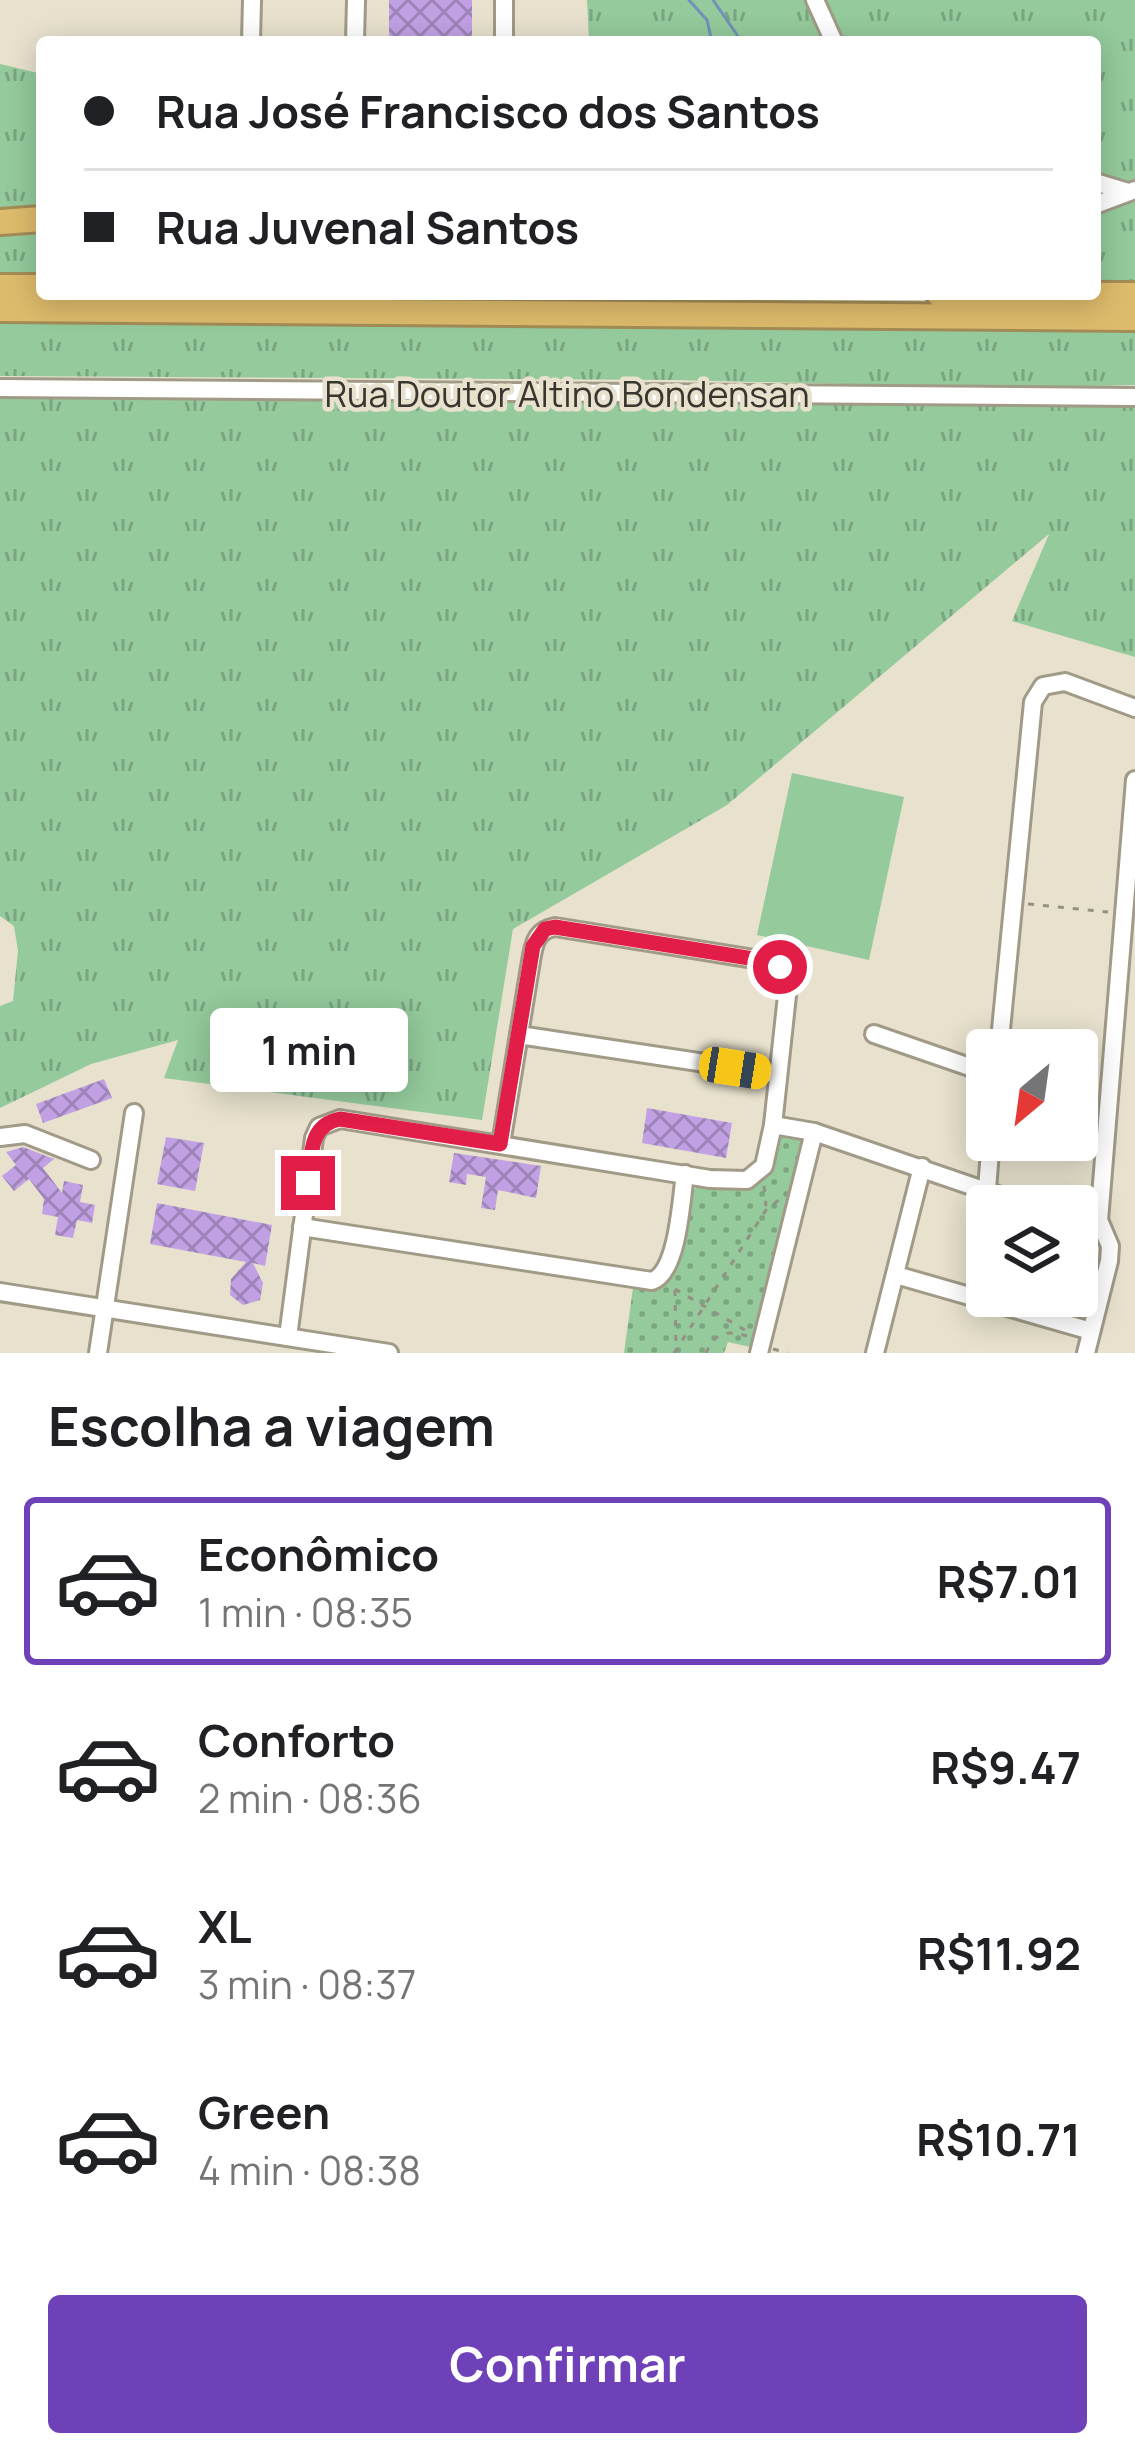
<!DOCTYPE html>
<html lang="pt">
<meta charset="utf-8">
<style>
body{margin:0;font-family:Manrope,sans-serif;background:#f2f2f2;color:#202124;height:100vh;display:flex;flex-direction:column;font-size:45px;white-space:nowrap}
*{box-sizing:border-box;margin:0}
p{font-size:39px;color:#757577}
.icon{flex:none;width:66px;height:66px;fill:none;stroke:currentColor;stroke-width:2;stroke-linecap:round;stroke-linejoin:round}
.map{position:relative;height:1353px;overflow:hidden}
.details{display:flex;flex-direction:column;background:#fff;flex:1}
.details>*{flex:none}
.banner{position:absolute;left:36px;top:36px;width:1065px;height:264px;border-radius:12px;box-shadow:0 6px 30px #0003;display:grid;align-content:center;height:264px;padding:0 48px;background:#fff}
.needle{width:78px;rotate:209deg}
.fabs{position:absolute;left:966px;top:1029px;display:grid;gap:24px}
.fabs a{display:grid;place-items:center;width:132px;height:132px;border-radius:12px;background:#fff;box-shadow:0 6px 30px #0003;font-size:60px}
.end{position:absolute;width:54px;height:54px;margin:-27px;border:15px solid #e11d48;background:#fff;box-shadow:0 0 0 6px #fff}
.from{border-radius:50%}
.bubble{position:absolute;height:84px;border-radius:12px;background:#fff;box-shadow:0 6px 30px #0003;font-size:39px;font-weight:700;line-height:84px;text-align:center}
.car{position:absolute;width:36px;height:72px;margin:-36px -18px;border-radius:15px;box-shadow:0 0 9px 3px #0007;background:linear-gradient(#f5c518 24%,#345 0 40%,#f5c518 0 76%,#345 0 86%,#f5c518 0)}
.banner b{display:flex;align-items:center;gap:42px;height:114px;font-size:45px}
.banner b+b{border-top:3px solid #e0e0e0}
.banner i{width:30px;height:30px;background:#202124}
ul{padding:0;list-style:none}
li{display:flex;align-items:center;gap:36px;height:168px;margin:0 24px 18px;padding:0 24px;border:6px solid transparent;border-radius:12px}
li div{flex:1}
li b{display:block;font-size:45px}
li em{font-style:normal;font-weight:700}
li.on{border-color:#6f41b9}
li>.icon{width:108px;height:108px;stroke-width:1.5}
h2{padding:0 48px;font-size:54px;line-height:144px}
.button{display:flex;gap:24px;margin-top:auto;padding:24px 48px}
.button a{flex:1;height:138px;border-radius:12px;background:#6f41b9;color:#fff;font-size:48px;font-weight:700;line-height:138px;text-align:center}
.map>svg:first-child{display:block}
.grass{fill:url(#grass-tufts)}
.park{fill:url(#park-dots)}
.pitch{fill:#94ca9c}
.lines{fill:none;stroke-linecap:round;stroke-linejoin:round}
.stream{stroke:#7291b9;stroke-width:3}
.building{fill:url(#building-cross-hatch)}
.minor-casing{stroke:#a09a87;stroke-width:22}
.highway-casing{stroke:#a48c56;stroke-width:30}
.path{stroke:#959182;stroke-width:3;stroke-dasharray:6 9;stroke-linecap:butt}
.minor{stroke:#fff;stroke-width:16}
.highway{stroke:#debb6c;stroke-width:24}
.route{stroke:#e11d48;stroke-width:15}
.labels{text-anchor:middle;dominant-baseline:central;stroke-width:9;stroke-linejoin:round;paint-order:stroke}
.street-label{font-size:36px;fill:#38362e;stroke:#e7e1cd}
</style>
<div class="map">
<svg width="1135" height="1353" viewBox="0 0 1135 1353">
<defs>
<pattern id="grass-tufts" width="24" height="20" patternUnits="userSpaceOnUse" patternTransform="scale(3)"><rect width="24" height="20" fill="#94ca9c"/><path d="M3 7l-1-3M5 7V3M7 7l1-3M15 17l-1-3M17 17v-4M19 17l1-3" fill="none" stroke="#7aa580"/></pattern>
<pattern id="park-dots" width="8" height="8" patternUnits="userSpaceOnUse" patternTransform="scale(3)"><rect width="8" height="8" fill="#94ca9c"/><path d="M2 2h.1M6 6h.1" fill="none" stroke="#7aa580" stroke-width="1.8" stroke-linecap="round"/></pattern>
<pattern id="building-cross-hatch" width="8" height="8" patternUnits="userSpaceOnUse" patternTransform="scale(3)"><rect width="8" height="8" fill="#c1a1e4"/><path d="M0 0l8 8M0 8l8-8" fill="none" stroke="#9e84b9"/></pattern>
</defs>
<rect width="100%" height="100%" fill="#e7e1cd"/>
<!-- grass -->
<g class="grass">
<polygon points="587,0 1135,0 1135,295 1095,294 1095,42 589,42"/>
<polygon points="0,64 42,74 42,287 0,287"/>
<polygon points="0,319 181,325 1135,328 1135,385 1007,388 674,380 0,376"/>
<polygon points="0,385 1135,397 1135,657 1012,621 1049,534 727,805 513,929 482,1120 164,1078 178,1040 91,1064 0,1108 0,1006 13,1001 18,951 14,926 0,916"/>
</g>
<!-- park -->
<path class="park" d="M 784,1134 L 798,1136 L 804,1147 L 750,1347 L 728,1342 L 724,1353 L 624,1353 L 633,1288 L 656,1289 L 665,1284 L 675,1269 L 692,1190 C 703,1184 708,1187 720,1189 C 759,1196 767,1170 776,1139 Z"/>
<!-- pitch -->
<polygon class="pitch" points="792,773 904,797 869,960 757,935"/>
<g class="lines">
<!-- stream -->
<g class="stream">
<polyline points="689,0 707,20 712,42"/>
<polyline points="713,0 742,42"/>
</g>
</g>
<!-- building -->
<g class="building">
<rect x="389" y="0" width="83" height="42"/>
<polygon points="104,1079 112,1098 43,1123 36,1104"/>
<polygon points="647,1108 732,1123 726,1158 642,1143"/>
<polygon points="166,1137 204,1143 195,1191 157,1184"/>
<polygon points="23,1147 54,1159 43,1168 62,1193 64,1181 83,1185 80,1202 95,1205 92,1223 77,1220 73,1238 55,1235 58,1217 42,1214 44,1199 29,1179 14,1191 2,1176 16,1165 6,1152"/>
<polygon points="454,1153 541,1166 536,1198 498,1190 495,1210 481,1208 486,1177 467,1174 466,1185 449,1182"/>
<polygon points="157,1203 272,1225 265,1266 253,1263 263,1283 260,1300 243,1305 230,1295 231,1279 246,1262 150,1244"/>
</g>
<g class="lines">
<defs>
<g id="minor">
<polyline points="815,0 834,42"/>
<polyline points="251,42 252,0"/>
<polyline points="355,42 356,0"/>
<polyline points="504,42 504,0"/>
<polyline points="1095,182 1128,192"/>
<polyline points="1095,205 1135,190"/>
<polyline points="0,388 1135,397"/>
<polyline points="874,1034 987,1073"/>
<polyline points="519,1035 778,1074"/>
<polyline points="999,1050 1033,702 1043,686 1065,682 1135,708"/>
<polyline points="773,1125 814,1132 1030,1206"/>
<polyline points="0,1137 25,1134 91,1160"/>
<polyline points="987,1189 991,1140"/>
<polyline points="1099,1220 1135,780"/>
<polyline points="1077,1221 1099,1220"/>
<path d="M 302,1227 L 652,1281 C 678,1272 681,1201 685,1174"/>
<polyline points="896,1275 1091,1331"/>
<polyline points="0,1292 389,1353"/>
<path d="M 288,1337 L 314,1138 L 319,1127 L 340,1119 L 710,1179 L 747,1180 L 764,1166 L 773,1125 L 789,977 L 780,967 L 767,961 L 555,927 C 539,930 535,939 532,955 L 501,1144"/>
<polyline points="98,1353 134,1113"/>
<polyline points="759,1353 814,1132"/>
<polyline points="875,1353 922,1167"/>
<polyline points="1086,1353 1109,1261 1110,1246 1099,1220"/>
</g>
<g id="highway">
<polyline points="0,222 42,219"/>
<polyline points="0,287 42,287"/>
<polyline points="939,294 1135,295"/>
<polyline points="0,309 1135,318"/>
</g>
</defs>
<!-- minor casing -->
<use href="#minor" class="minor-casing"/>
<!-- highway casing -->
<use href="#highway" class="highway-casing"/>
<!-- path -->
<g class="path">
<polyline points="1028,904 1108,912"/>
<polyline points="764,1186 766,1206"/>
<polyline points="675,1289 750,1333"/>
<polyline points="675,1290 676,1347"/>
<polyline points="773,1349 788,1353"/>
<polyline points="674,1353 766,1210 780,1199"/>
<path d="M 706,1353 C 715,1332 726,1330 747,1336"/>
</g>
<!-- minor -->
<use href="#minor" class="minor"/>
<!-- highway -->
<use href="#highway" class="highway"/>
</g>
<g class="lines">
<!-- route -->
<path class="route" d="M 308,1183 C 312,1156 308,1125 340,1119 L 500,1144 L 533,946 L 545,929 L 555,927 L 767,961 L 780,967"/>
</g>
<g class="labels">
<!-- street labels -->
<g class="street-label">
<text x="567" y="393">Rua Doutor Altino Bondensan</text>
</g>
</g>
</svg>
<div class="fabs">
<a><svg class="needle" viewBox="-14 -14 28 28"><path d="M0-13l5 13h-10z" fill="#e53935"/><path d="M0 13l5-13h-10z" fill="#757577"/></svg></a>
<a><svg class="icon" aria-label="layers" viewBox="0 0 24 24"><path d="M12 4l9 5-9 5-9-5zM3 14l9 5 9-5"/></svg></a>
</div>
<i class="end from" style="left:780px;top:967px"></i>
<i class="end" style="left:308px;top:1183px"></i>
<div class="bubble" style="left:210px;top:1008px;width:198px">1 min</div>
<i class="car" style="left:735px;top:1068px;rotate:99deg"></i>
<div class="banner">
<b><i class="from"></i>Rua José Francisco dos Santos</b>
<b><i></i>Rua Juvenal Santos</b>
</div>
</div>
<section class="details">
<h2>Escolha a viagem</h2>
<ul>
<li class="on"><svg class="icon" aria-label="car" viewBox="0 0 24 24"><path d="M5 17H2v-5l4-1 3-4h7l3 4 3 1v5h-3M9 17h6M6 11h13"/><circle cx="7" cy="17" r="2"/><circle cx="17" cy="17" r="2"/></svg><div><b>Econômico</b><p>1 min · 08:35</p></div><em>R$7.01</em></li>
<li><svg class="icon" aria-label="car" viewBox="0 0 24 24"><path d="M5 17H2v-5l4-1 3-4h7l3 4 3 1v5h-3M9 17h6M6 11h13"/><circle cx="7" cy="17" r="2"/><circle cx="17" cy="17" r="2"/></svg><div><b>Conforto</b><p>2 min · 08:36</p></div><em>R$9.47</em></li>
<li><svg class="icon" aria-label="car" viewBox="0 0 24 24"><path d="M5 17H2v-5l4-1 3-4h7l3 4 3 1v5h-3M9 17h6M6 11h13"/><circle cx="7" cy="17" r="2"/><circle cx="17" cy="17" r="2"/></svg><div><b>XL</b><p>3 min · 08:37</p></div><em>R$11.92</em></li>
<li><svg class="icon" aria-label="car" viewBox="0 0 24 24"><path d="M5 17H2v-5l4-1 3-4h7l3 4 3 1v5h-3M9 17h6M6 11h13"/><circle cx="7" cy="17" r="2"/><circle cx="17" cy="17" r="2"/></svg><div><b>Green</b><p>4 min · 08:38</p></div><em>R$10.71</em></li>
</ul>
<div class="button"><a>Confirmar</a></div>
</section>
